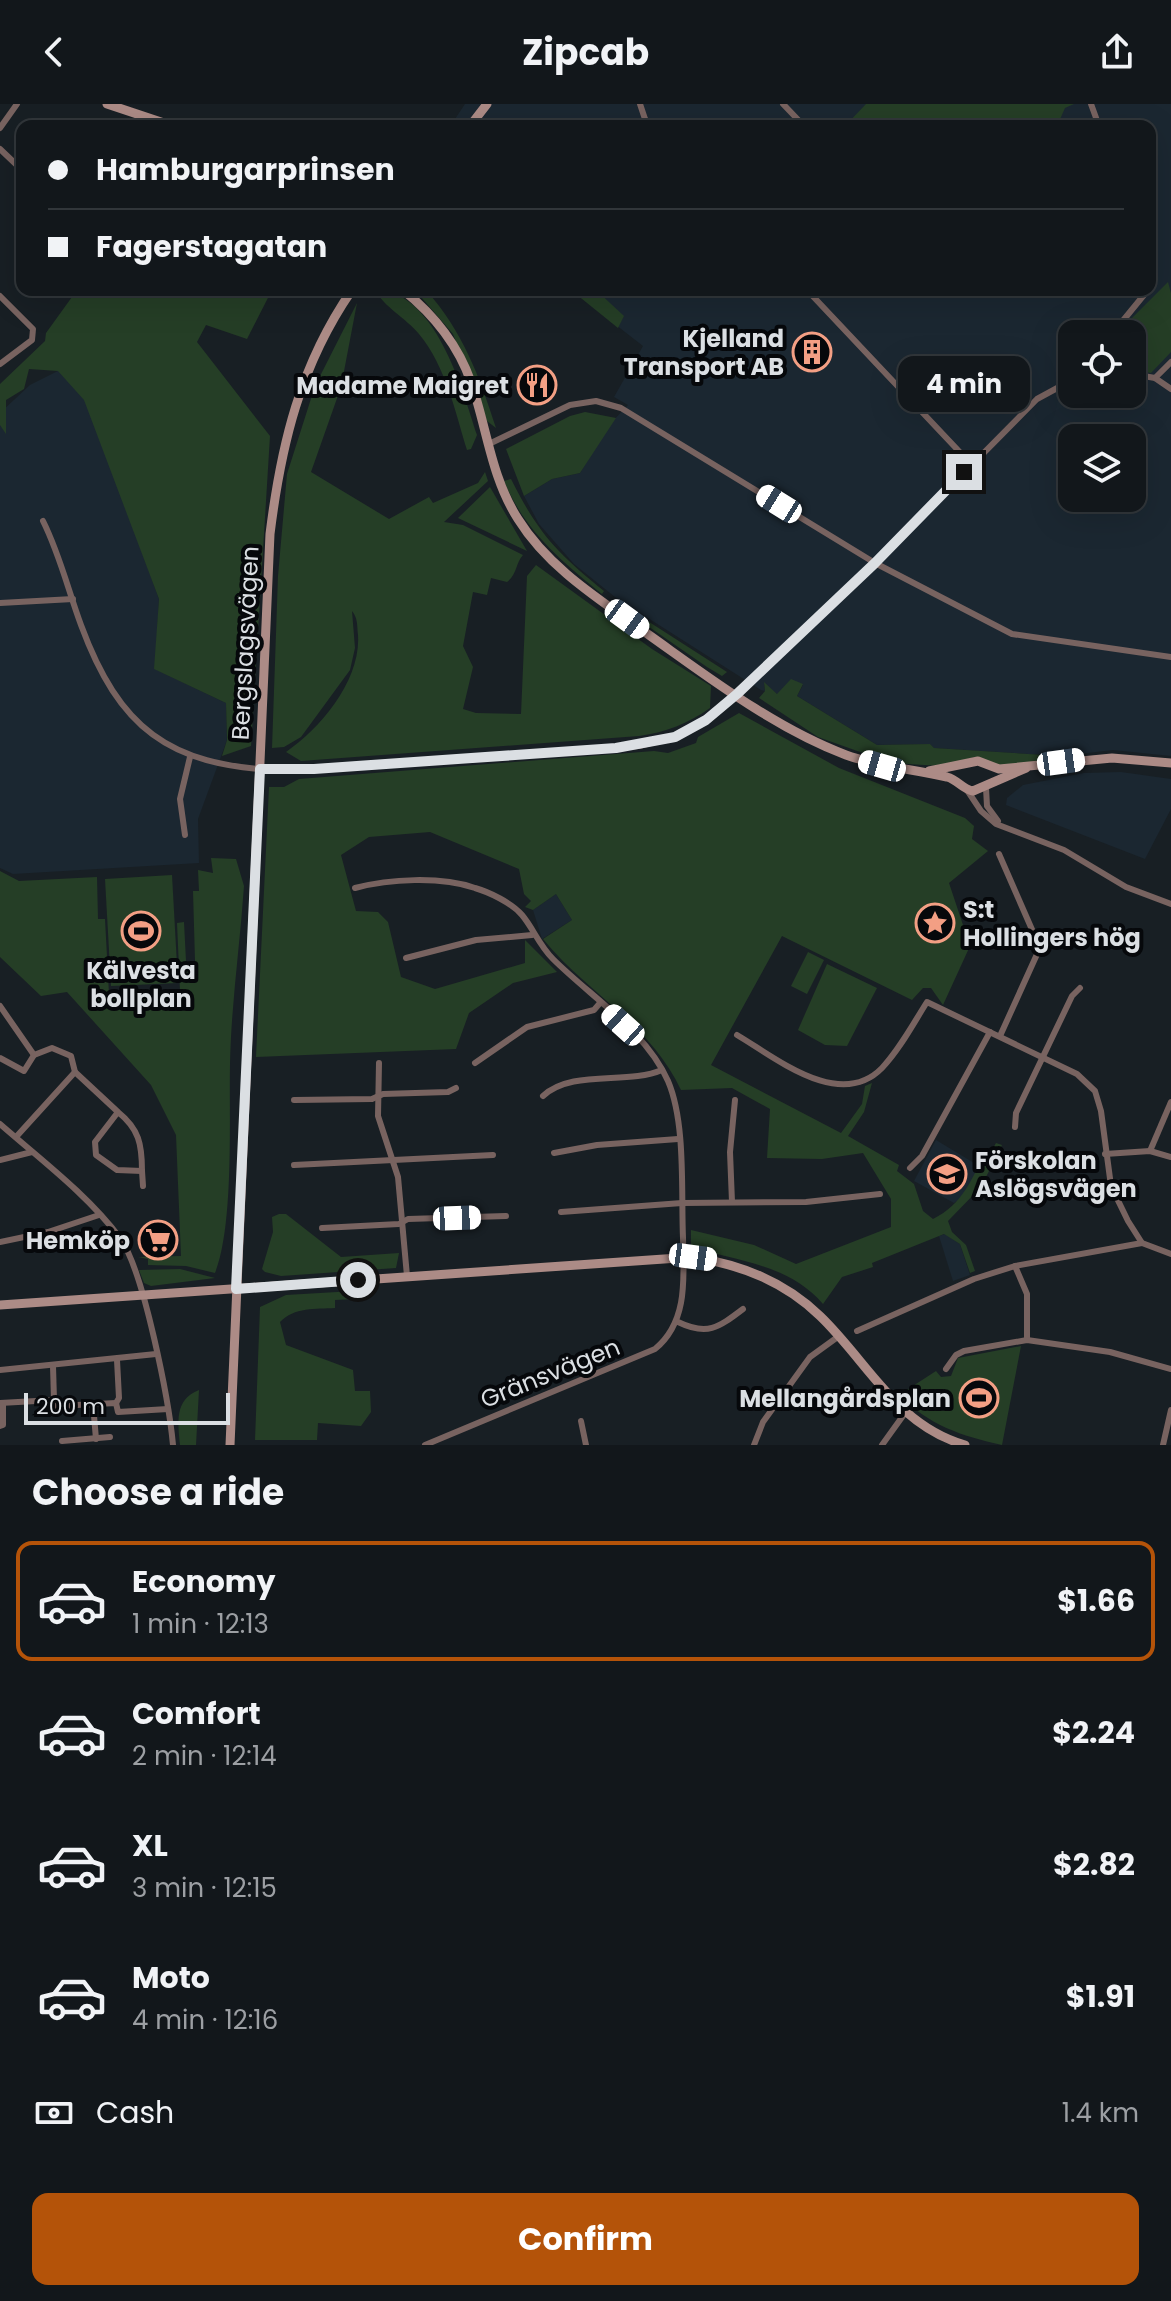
<!DOCTYPE html>
<meta charset="utf-8">
<style>
body{margin:0;font-family:Poppins,sans-serif;background:#1f2428;color:#f1f3f6;height:100vh;display:flex;flex-direction:column;font-size:30px;white-space:nowrap}
*{box-sizing:border-box;margin:0}
p{font-size:26px;color:#9c9fa3}
.icon{flex:none;width:44px;height:44px;fill:none;stroke:currentColor;stroke-width:2;stroke-linecap:round;stroke-linejoin:round}
.map{position:relative;height:1341px;overflow:hidden}
.panel{display:flex;flex-direction:column;background:#12171b;flex:1}
.panel>*{flex:none}
.banner{position:absolute;left:16px;top:16px;width:1140px;height:176px;border-radius:16px;box-shadow:0 8px 32px #0002,0 0 0 2px #31363a;display:grid;align-content:center;height:176px;padding:0 32px;background:#12171b}
.buttons{position:absolute;left:1058px;top:216px;display:grid;gap:16px}
.buttons a{display:grid;place-items:center;width:88px;height:88px;border-radius:16px;background:#12171b;box-shadow:0 8px 32px #0002,0 0 0 2px #31363a;font-size:40px}
.scale{position:absolute;left:24px;bottom:20px;width:206px;box-sizing:border-box;padding-left:8px;border:4px solid #dbdfe3;border-top:0;font-size:22px;line-height:28px;white-space:nowrap;color:#dbdfe3;-webkit-text-stroke:6px #06080b;paint-order:stroke}
.end{position:absolute;width:36px;height:36px;margin:-18px;border:10px solid #dbdfe3;background:#111;box-shadow:0 0 0 4px #111}
.from{border-radius:50%}
.bubble{position:absolute;height:56px;border-radius:16px;background:#12171b;box-shadow:0 8px 32px #0002,0 0 0 2px #31363a;font-size:26px;font-weight:700;line-height:56px;text-align:center}
.car{position:absolute;width:24px;height:48px;margin:-24px -12px;border-radius:10px;box-shadow:0 0 6px 2px #0007;background:linear-gradient(#fff 24%,#345 0 40%,#fff 0 76%,#345 0 86%,#fff 0)}
.banner b{display:flex;align-items:center;gap:28px;height:76px;font-size:30px}
.banner b+b{border-top:2px solid #31363a}
.banner i{width:20px;height:20px;background:#f1f3f6}
ul{padding:0;list-style:none}
li{display:flex;align-items:center;gap:24px;height:120px;margin:0 16px 12px;padding:0 16px;border:4px solid transparent;border-radius:16px}
li div{flex:1}
li b{display:block;font-size:30px}
li em{font-style:normal;font-weight:700}
li.selected{border-color:#b45309}
li>.icon{width:72px;height:72px;stroke-width:1.5}
h2{padding:0 32px;font-size:36px;line-height:96px}
.pay{display:flex;align-items:center;gap:20px;height:88px;padding:0 32px;font-size:30px}
.pay p{margin-inline-start:auto}
.button{display:flex;gap:16px;margin-top:auto;padding:16px 32px}
.button a{flex:1;height:92px;border-radius:16px;background:#b45309;color:#fff;font-size:32px;font-weight:700;line-height:92px;text-align:center}
header{display:flex;justify-content:space-between;align-items:center;height:104px;padding:0 32px;background:#12171b;font-size:36px;font-weight:700}
.map>svg:first-child{display:block}
.built{fill:#1b2731;fill-rule:evenodd}
.green{fill:#253e26}
.lines{fill:none;stroke-linecap:round;stroke-linejoin:round}
.street{stroke:#786360;stroke-width:6}
.secondary{stroke:#ac8b86;stroke-width:9}
.route{stroke:#dbdfe3;stroke-width:10}
.labels{text-anchor:middle;dominant-baseline:central;stroke-width:8;stroke-linejoin:round;paint-order:stroke}
.poi-label{font-size:24px;font-weight:bold;fill:#dbdfe3;stroke:#06080b;text-anchor:end}
.street-label{font-size:24px;fill:#dbdfe3;stroke:#06080b}
</style>
<header><svg class="icon" aria-label="back" viewBox="0 0 24 24"><path d="M15 5l-7 7 7 7"/></svg>Zipcab<svg class="icon" aria-label="share" viewBox="0 0 24 24"><path d="M12 15V3M7 8l5-5 5 5M5 13v7h14v-7"/></svg></header>
<div class="map">
<svg width="1171" height="1341" viewBox="0 0 1171 1341">
<rect width="100%" height="100%" fill="#181f24"/>
<!-- built -->
<g class="built">
<path d="M 465,0 L 1171,0 L 1171,652 L 1113,646 L 1062,652 L 934,644 L 930,640 L 877,641 L 797,592 L 803,581 L 777,590 L 764,580 L 765,587 L 761,586 L 615,493 L 574,460 L 539,420 L 524,392 L 552,375 L 580,369 L 609,321 L 628,301 L 614,293 L 643,242 L 571,186 L 1150,186 L 1150,22 L 455,22 L 453,18 ZM 1072,230 L 1132,230 L 1132,290 L 1072,290 ZM 1072,334 L 1132,334 L 1132,394 L 1072,394 Z"/>
<polygon points="62,265 87,296 159,495 155,565 226,599 227,636 198,715 199,759 13,770 0,764 0,309 30,281"/>
<polygon points="1121,668 1171,675 1171,705 1145,755 1006,701 1007,694 1023,681 1084,669"/>
<polygon points="556,790 572,816 542,835 533,806"/>
<polygon points="936,1036 979,1062 965,1092 954,1099 914,1077"/>
<polygon points="945,1130 960,1140 970,1171 953,1177 939,1132"/>
</g>
<!-- green -->
<g class="green">
<polygon points="866,0 1074,0 1065,4 1057,22 845,22"/>
<polygon points="1168,178 1171,189 1171,248 1151,269 1132,266 1132,230 1118,230 1119,227"/>
<polygon points="77,186 272,186 247,235 206,221 197,238 270,332 251,642 222,652 227,636 226,599 154,565 159,495 84,296 58,267 29,265 24,285 6,296 6,330 0,321 0,280 45,237 46,229"/>
<path d="M 375,186 C 435,186 462,284 477,331 L 471,345 L 467,346 C 455,307 446,263 419,230 C 406,214 385,204 375,186 Z"/>
<path d="M 415,186 L 426,186 C 463,228 479,271 496,324 L 487,317 L 453,230 Z"/>
<polygon points="571,186 596,186 624,212 618,224"/>
<path d="M 357,199 L 341,283 L 311,368 L 389,415 L 429,393 L 433,399 L 478,379 L 485,368 L 488,377 L 444,418 L 463,421 L 523,451 C 515,460 518,469 507,478 L 491,474 L 487,491 L 473,488 L 463,542 L 473,563 L 463,605 L 476,609 L 521,610 L 527,472 L 536,461 L 652,545 L 711,582 L 710,604 C 687,620 667,628 639,632 L 301,657 L 286,648 C 321,624 361,576 358,531 C 357,522 358,514 352,507 L 355,544 L 350,566 L 301,633 L 284,643 L 272,644 L 278,472 L 287,370 L 315,282 Z"/>
<polygon points="585,308 616,314 580,369 552,375 524,392 506,345 570,312"/>
<path d="M 511,375 C 538,429 557,449 604,487 L 602,490 C 562,458 524,426 504,377 Z"/>
<polygon points="490,383 527,447 458,414"/>
<polygon points="615,496 727,568 722,572 707,563 613,498"/>
<polygon points="791,575 803,580 797,592 877,641 930,640 934,644 1062,652 1002,663 975,653 941,662 891,659 818,633 759,594 765,587 764,578 777,590"/>
<path d="M 739,609 L 839,664 L 965,714 L 974,722 L 972,735 L 988,747 L 949,779 L 970,842 L 943,901 L 931,884 L 923,884 L 912,896 L 782,832 L 711,961 L 841,1029 L 862,1000 L 865,982 L 872,979 L 864,1008 L 848,1032 L 899,1061 L 897,1067 L 914,1080 L 923,1107 L 933,1115 C 963,1100 972,1075 986,1046 L 991,1048 L 996,1039 L 1002,1041 L 981,1083 L 948,1117 L 952,1128 L 966,1141 L 975,1167 L 970,1169 L 960,1140 L 944,1130 L 872,1159 L 873,1163 L 842,1173 L 823,1200 C 789,1160 736,1157 691,1143 L 691,1126 L 754,1141 L 796,1160 L 891,1123 L 891,1095 L 863,1049 L 822,1055 L 767,1054 L 770,1005 L 732,984 L 681,986 C 650,920 587,889 543,835 L 572,816 L 556,790 L 533,806 L 525,803 L 531,797 L 524,790 L 519,765 L 430,728 L 369,733 L 341,751 L 356,807 L 378,808 L 388,818 L 401,873 L 435,885 L 525,859 L 525,836 L 557,868 L 513,879 L 469,909 L 456,945 L 256,953 L 269,683 L 284,683 L 299,675 L 654,647 L 668,649 L 696,639 L 698,633 Z"/>
<path d="M 211,754 L 236,755 L 244,782 C 240,842 231,901 230,961 C 229,1015 234,1121 215,1169 L 186,1162 L 148,1161 L 148,1155 L 138,1153 L 181,1152 L 176,1031 L 151,981 L 67,888 L 41,892 L 0,853 L 0,767 L 19,777 L 97,773 L 98,815 L 105,815 L 109,890 L 180,887 L 177,819 L 184,818 L 186,857 L 195,857 L 193,787 L 199,787 L 198,766 L 213,769 Z"/>
<polygon points="172,771 178,879 111,882 105,775"/>
<polygon points="808,848 824,856 807,890 791,882"/>
<polygon points="827,860 877,884 847,942 825,941 798,926"/>
<polygon points="279,1110 286,1110 341,1153 399,1149 396,1164 281,1172 265,1168 262,1165 273,1128 272,1113"/>
<polygon points="180,1165 215,1174 151,1182 144,1179 139,1166"/>
<path d="M 354,1187 L 356,1195 L 335,1196 L 335,1204 C 316,1205 294,1203 280,1218 L 286,1241 L 353,1266 L 355,1287 L 370,1287 L 371,1308 L 361,1322 L 318,1319 L 317,1336 L 255,1336 L 260,1203 L 286,1191 Z"/>
<path d="M 1021,1242 L 1002,1341 C 961,1332 929,1321 899,1291 L 936,1267 L 941,1273 L 951,1272 L 958,1254 Z"/>
<path d="M 199,1286 L 196,1341 L 180,1341 C 178,1318 174,1296 199,1286 Z"/>
</g>
<g class="lines">
<!-- street -->
<g class="street">
<polyline points="640,0 645,15 651,22"/>
<polyline points="783,0 804,22"/>
<polyline points="1091,0 1099,22"/>
<polyline points="0,24 17,0"/>
<polyline points="0,45 22,66"/>
<polyline points="1150,161 1150,179"/>
<polyline points="807,186 971,360"/>
<polyline points="0,192 33,225 32,236 0,260"/>
<polyline points="1112,230 1148,186"/>
<polyline points="1132,270 1155,274 1171,285"/>
<polyline points="1155,274 1171,258"/>
<polyline points="489,340 570,301 596,297 621,304 875,459 1012,530 1171,553"/>
<path d="M 43,417 C 60,451 68,486 81,521 C 119,624 169,662 278,666 L 639,642 L 675,633 L 716,608 L 875,459 L 1037,295 L 1072,276"/>
<polyline points="0,499 73,495"/>
<polyline points="986,684 987,702 998,717"/>
<polyline points="967,686 981,707 996,720 1064,746 1126,783 1171,800"/>
<polyline points="185,731 180,695 190,653"/>
<polyline points="999,750 1037,837 1038,848 1000,932"/>
<path d="M 355,784 C 389,775 440,772 475,784 C 489,788 512,799 522,811 C 533,824 539,841 553,855 C 591,893 646,927 668,977 C 686,1019 681,1088 683,1134 C 684,1174 688,1218 655,1245 L 425,1341"/>
<polyline points="406,854 476,836 532,831"/>
<polyline points="0,902 34,951"/>
<path d="M 737,931 C 776,954 840,1007 882,964 C 900,945 913,920 927,898 L 1077,970 L 1095,987 L 1101,1007 L 1111,1082 L 1128,1117 L 1142,1139 L 1171,1150"/>
<path d="M 0,954 L 24,967 L 34,951 L 52,944 L 71,952 L 75,968 L 118,1008 L 95,1038 L 96,1051 L 117,1066 L 142,1067 C 142,1040 139,1025 118,1008"/>
<polyline points="379,959 378,1012 398,1073 407,1172"/>
<polyline points="475,959 527,923 594,906 600,899"/>
<path d="M 543,992 C 572,965 627,981 662,966"/>
<polyline points="294,996 372,995 383,990 448,988 456,984"/>
<path d="M 0,1020 C 40,1055 88,1091 120,1134 C 144,1167 169,1298 173,1341"/>
<polyline points="1015,1023 1016,1009 1072,892 1080,884"/>
<polyline points="16,1033 75,968"/>
<polyline points="1150,1047 1171,998"/>
<polyline points="554,1049 597,1041 678,1035"/>
<polyline points="1105,1050 1150,1047 1171,1053"/>
<polyline points="0,1056 32,1048"/>
<polyline points="294,1061 493,1051"/>
<polyline points="910,1064 922,1052 990,928"/>
<polyline points="142,1067 143,1082"/>
<polyline points="732,1098 730,1048 735,996"/>
<polyline points="561,1108 682,1099 806,1098 880,1090"/>
<polyline points="322,1124 399,1120 408,1115 506,1112"/>
<polyline points="0,1138 48,1128 99,1111"/>
<polyline points="1015,1162 1027,1190 1027,1236"/>
<path d="M 678,1218 C 707,1232 718,1224 743,1205"/>
<polyline points="857,1227 974,1175 1015,1162 1142,1139"/>
<polyline points="53,1262 54,1296"/>
<polyline points="946,1265 956,1251 964,1247 1027,1236 1110,1248 1171,1265"/>
<polyline points="0,1266 156,1250"/>
<polyline points="0,1299 54,1296 57,1302 116,1299 118,1308 168,1305"/>
<polyline points="116,1299 119,1294 117,1256"/>
<polyline points="93,1300 96,1335"/>
<polyline points="581,1317 586,1341"/>
<polyline points="0,1322 3,1321 3,1301"/>
<polyline points="62,1337 110,1333"/>
<polyline points="754,1341 763,1318 810,1253 839,1232"/>
<polyline points="882,1341 905,1309"/>
<polyline points="1163,1341 1171,1306"/>
</g>
<!-- secondary -->
<g class="secondary">
<polyline points="107,0 173,22"/>
<polyline points="470,22 487,0"/>
<path d="M 403,186 C 433,210 458,241 471,278 C 487,324 491,373 518,415 C 549,465 602,497 649,531 C 711,575 775,624 846,651 C 879,663 913,665 947,673 C 958,676 962,685 973,687 L 1026,664"/>
<polyline points="929,667 978,657 999,665 1112,654 1171,659"/>
<path d="M 0,1201 L 693,1153 C 741,1161 784,1177 820,1212 C 868,1258 896,1321 965,1341"/>
<path d="M 230,1341 L 270,430 C 281,341 300,261 352,186"/>
</g>
</g>
<g class="lines">
<!-- route -->
<polyline class="route" points="358,1176 236,1185 260,665 314,665 616,644 675,633 706,616 737,590 875,459 964,368"/>
</g>
<!-- icons -->
<defs>
<symbol id="building-ring" viewBox="-11 -11 22 22"><circle r="9.5" fill="#06080b" stroke="#f39f84" stroke-width="1.5"/><path d="M-4-6H4V6H1V3H-1V6H-4ZM-2.5-4.3h1.7v1.8h-1.7ZM.8-4.3h1.7v1.8H.8ZM-2.5-1h1.7V.8h-1.7ZM.8-1h1.7V.8H.8Z" fill="#f39f84"/></symbol>
<symbol id="restaurant-ring" viewBox="-11 -11 22 22"><circle r="9.5" fill="#06080b" stroke="#f39f84" stroke-width="1.5"/><path d="M-5-6h1v4h1v-4h1v4h1v-4h1v5L-1.5 .5V6h-2V.5L-5-1ZM5-6V6H3V1.5H1.5Q1.5-4 5-6Z" fill="#f39f84"/></symbol>
<symbol id="sight-ring" viewBox="-11 -11 22 22"><circle r="9.5" fill="#06080b" stroke="#f39f84" stroke-width="1.5"/><path d="M0-6L1.8-2.2L6-1.7L2.9 1.2L3.7 5.4L0 3.3L-3.7 5.4L-2.9 1.2L-6-1.7L-1.8-2.2Z" fill="#f39f84"/></symbol>
<symbol id="stadium-ring" viewBox="-11 -11 22 22"><circle r="9.5" fill="#06080b" stroke="#f39f84" stroke-width="1.5"/><path d="M0-5a6.5 5 0 1 0 0 10a6.5 5 0 1 0 0-10ZM-3.5-1.8h7v3.6h-7Z" fill="#f39f84"/></symbol>
<symbol id="school-ring" viewBox="-11 -11 22 22"><circle r="9.5" fill="#06080b" stroke="#f39f84" stroke-width="1.5"/><path d="M0-5L7-2L0 1L-7-2ZM-4 1L0 2.5L4 1V4Q0 6-4 4Z" fill="#f39f84"/></symbol>
<symbol id="supermarket-ring" viewBox="-11 -11 22 22"><circle r="9.5" fill="#06080b" stroke="#f39f84" stroke-width="1.5"/><path d="M-6-5.5h2.5l.6 2H6L4.5 2H-2.5L-4.4-4H-6ZM-1.5 3.2a1.3 1.3 0 1 0 .1 0ZM3 3.2a1.3 1.3 0 1 0 .1 0Z" fill="#f39f84"/></symbol>
</defs>
<g fill-rule="evenodd">
<use href="#building-ring" x="790" y="226" width="44" height="44"/>
<use href="#restaurant-ring" x="515" y="259" width="44" height="44"/>
<use href="#sight-ring" x="913" y="797" width="44" height="44"/>
<use href="#stadium-ring" x="119" y="805" width="44" height="44"/>
<use href="#school-ring" x="925" y="1048" width="44" height="44"/>
<use href="#supermarket-ring" x="136" y="1114" width="44" height="44"/>
<use href="#stadium-ring" x="957" y="1272" width="44" height="44"/>
</g>
<g class="labels">
<!-- poi labels -->
<g class="poi-label">
<text x="784" y="234">Kjelland<tspan x="784" dy="28">Transport AB</tspan></text>
<text x="509" y="281">Madame Maigret</text>
<text x="963" y="805" text-anchor="start">S:t<tspan x="963" dy="28">Hollingers hög</tspan></text>
<text x="141" y="866" text-anchor="middle">Kälvesta<tspan x="141" dy="28">bollplan</tspan></text>
<text x="975" y="1056" text-anchor="start">Förskolan<tspan x="975" dy="28">Aslögsvägen</tspan></text>
<text x="130" y="1136">Hemköp</text>
<text x="951" y="1294">Mellangårdsplan</text>
</g>
<!-- street labels -->
<g class="street-label">
<text transform="translate(245 539) rotate(-87)">Bergslagsvägen</text>
<text transform="translate(550 1269) rotate(-22)">Gränsvägen</text>
</g>
</g>
</svg>
<div class="buttons">
<a><svg class="icon" aria-label="locate" viewBox="0 0 24 24"><circle cx="12" cy="12" r="6"/><path d="M12 2v4M12 18v4M2 12h4M18 12h4"/></svg></a>
<a><svg class="icon" aria-label="layers" viewBox="0 0 24 24"><path d="M12 4l9 5-9 5-9-5zM3 14l9 5 9-5"/></svg></a>
</div>
<div class="scale">200 m</div>
<i class="end from" style="left:358px;top:1176px"></i>
<i class="end" style="left:964px;top:368px"></i>
<div class="bubble" style="left:898px;top:252px;width:132px">4 min</div>
<i class="car" style="left:779px;top:400px;rotate:302deg"></i>
<i class="car" style="left:627px;top:515px;rotate:126deg"></i>
<i class="car" style="left:1061px;top:658px;rotate:82deg"></i>
<i class="car" style="left:882px;top:662px;rotate:286deg"></i>
<i class="car" style="left:623px;top:921px;rotate:312deg"></i>
<i class="car" style="left:457px;top:1114px;rotate:88deg"></i>
<i class="car" style="left:693px;top:1153px;rotate:98deg"></i>
<div class="banner">
<b><i class="from"></i>Hamburgarprinsen</b>
<b><i></i>Fagerstagatan</b>
</div>
</div>
<section class="panel">
<h2>Choose a ride</h2>
<ul>
<li class="selected"><svg class="icon" aria-label="car" viewBox="0 0 24 24"><path d="M5 17H2v-5l4-1 3-4h7l3 4 3 1v5h-3M9 17h6M6 11h13"/><circle cx="7" cy="17" r="2"/><circle cx="17" cy="17" r="2"/></svg><div><b>Economy</b><p>1 min · 12:13</p></div><em>$1.66</em></li>
<li><svg class="icon" aria-label="car" viewBox="0 0 24 24"><path d="M5 17H2v-5l4-1 3-4h7l3 4 3 1v5h-3M9 17h6M6 11h13"/><circle cx="7" cy="17" r="2"/><circle cx="17" cy="17" r="2"/></svg><div><b>Comfort</b><p>2 min · 12:14</p></div><em>$2.24</em></li>
<li><svg class="icon" aria-label="car" viewBox="0 0 24 24"><path d="M5 17H2v-5l4-1 3-4h7l3 4 3 1v5h-3M9 17h6M6 11h13"/><circle cx="7" cy="17" r="2"/><circle cx="17" cy="17" r="2"/></svg><div><b>XL</b><p>3 min · 12:15</p></div><em>$2.82</em></li>
<li><svg class="icon" aria-label="car" viewBox="0 0 24 24"><path d="M5 17H2v-5l4-1 3-4h7l3 4 3 1v5h-3M9 17h6M6 11h13"/><circle cx="7" cy="17" r="2"/><circle cx="17" cy="17" r="2"/></svg><div><b>Moto</b><p>4 min · 12:16</p></div><em>$1.91</em></li>
</ul>
<div class="pay"><svg class="icon" aria-label="cash" viewBox="0 0 24 24"><path d="M3 7h18v10H3z"/><circle cx="12" cy="12" r="2"/></svg>Cash<p>1.4 km</p></div>
<div class="button"><a>Confirm</a></div>
</section>
